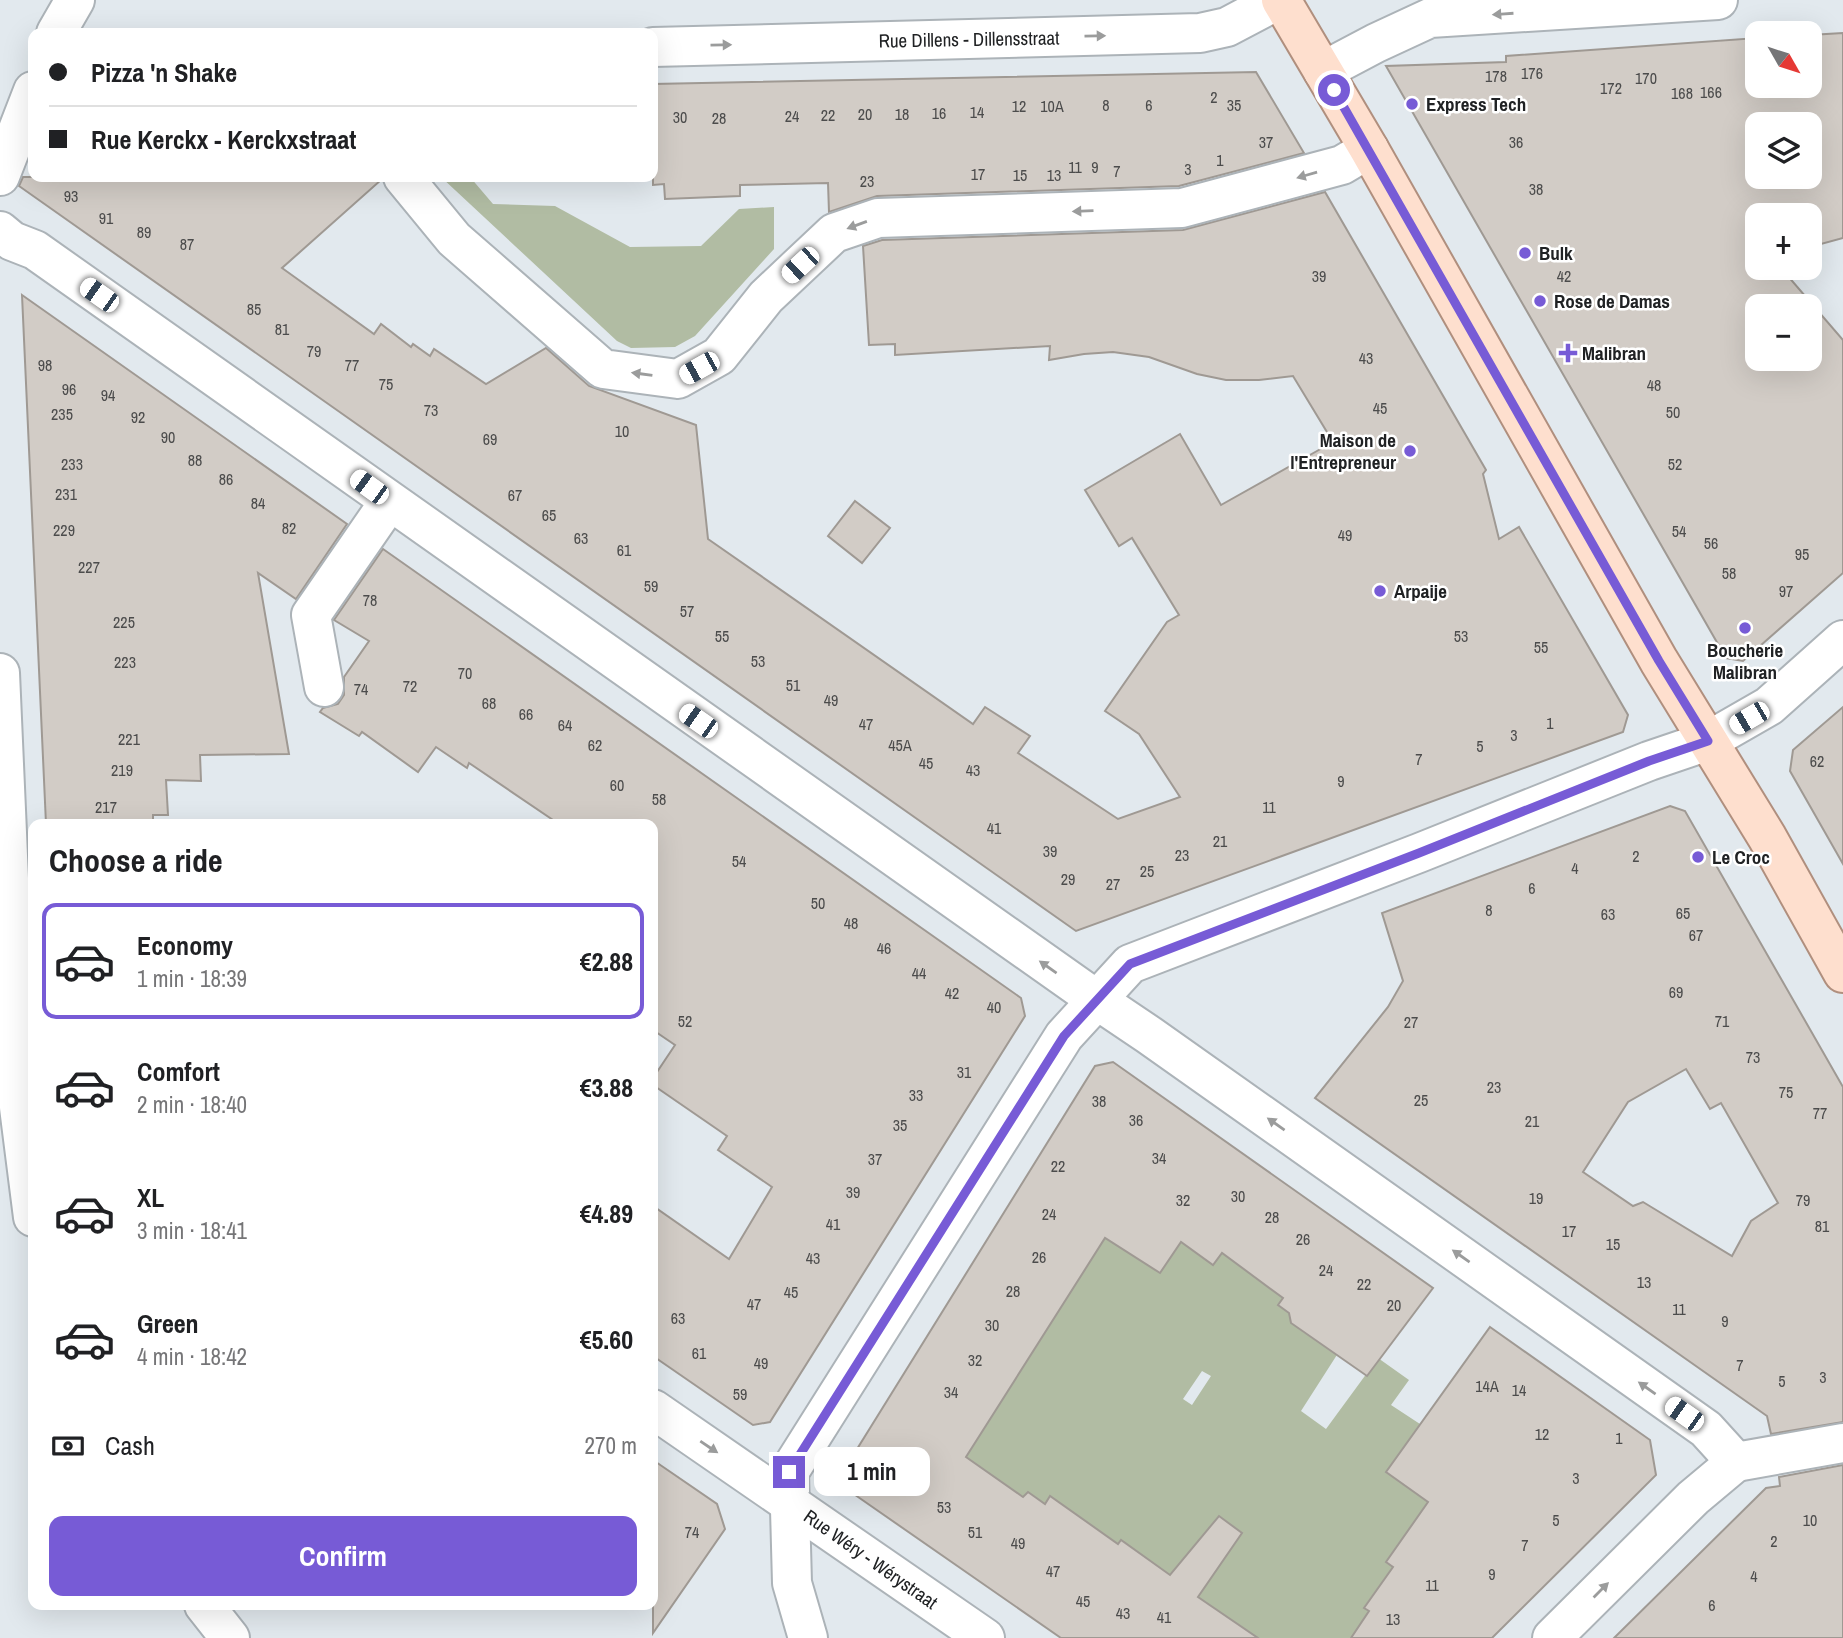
<!DOCTYPE html>
<meta charset="utf-8">
<style>
body{margin:0;font-family:"Archivo Narrow",sans-serif;background:#f6f6f6;color:#202124;height:100vh;display:flex;flex-direction:column;font-size:26px;white-space:nowrap}
*{box-sizing:border-box;margin:0}
p{font-size:23px;color:#757577}
.icon{flex:none;width:38px;height:38px;fill:none;stroke:currentColor;stroke-width:2;stroke-linecap:round;stroke-linejoin:round}
.map{position:relative;flex:1;overflow:hidden}
.sheet{position:absolute;left:28px;top:819px;width:630px;height:791px;display:flex;flex-direction:column;background:#fff;border-radius:14px;box-shadow:0 7px 28px #0002}
.sheet>*{flex:none}
.banner{position:absolute;left:28px;top:28px;width:630px;height:154px;border-radius:14px;box-shadow:0 7px 28px #0002;display:grid;align-content:center;height:154px;padding:0 21px;background:#fff}
.needle{width:46px;rotate:129deg}
.controls{position:absolute;left:1745px;top:21px;display:grid;gap:14px}
.controls a{display:grid;place-items:center;width:77px;height:77px;border-radius:14px;background:#fff;box-shadow:0 7px 28px #0002;font-size:35px}
.end{position:absolute;width:32px;height:32px;margin:-16px;border:9px solid #775bd6;background:#fff;box-shadow:0 0 0 4px #fff}
.from{border-radius:50%}
.bubble{position:absolute;height:49px;border-radius:14px;background:#fff;box-shadow:0 7px 28px #0002;font-size:23px;font-weight:800;line-height:49px;text-align:center}
.car{position:absolute;width:21px;height:42px;margin:-21px -10px;border-radius:9px;box-shadow:0 0 5px 2px #0007;background:linear-gradient(#fff 24%,#345 0 40%,#fff 0 76%,#345 0 86%,#fff 0)}
.banner b{display:flex;align-items:center;gap:24px;height:66px;font-size:26px}
.banner b+b{border-top:2px solid #e0e0e0}
.banner i{width:18px;height:18px;background:#202124}
ul{padding:0;list-style:none}
li{display:flex;align-items:center;gap:21px;height:116px;margin:0 14px 10px;padding:0 7px;border:4px solid transparent;border-radius:14px}
li div{flex:1}
li b{display:block;font-size:26px}
li em{font-style:normal;font-weight:800}
li.active{border-color:#775bd6}
li>.icon{width:63px;height:63px;stroke-width:1.5}
h2{padding:0 21px;font-size:32px;line-height:84px}
.pay{display:flex;align-items:center;gap:18px;height:77px;padding:0 21px;font-size:26px}
.pay p{margin-inline-start:auto}
.action{display:flex;gap:14px;margin-top:auto;padding:14px 21px}
.action a{flex:1;height:80px;border-radius:14px;background:#775bd6;color:#fff;font-size:28px;font-weight:800;line-height:80px;text-align:center}
.map>svg:first-child{display:block}
.green{fill:#b1bca3;fill-rule:evenodd}
.building{fill:#d2ccc6;stroke:#9f9993;stroke-width:2;fill-rule:evenodd}
.lines{fill:none;stroke-linecap:round;stroke-linejoin:round}
.minor-casing{stroke:#acb3b8;stroke-width:42}
.major-casing{stroke:#b08f7e;stroke-width:42}
.minor{stroke:#fff;stroke-width:38}
.major{stroke:#fedfce;stroke-width:38}
.oneway{fill:#9b9c9c}
.route{stroke:#775bd6;stroke-width:9}
.poi-dot{fill:#775bd6;stroke:#fff;stroke-width:2.5}
.labels{text-anchor:middle;dominant-baseline:central;stroke-width:5;stroke-linejoin:round;paint-order:stroke}
.number-label{font-size:16px;fill:#4c4c4c}
.street-label{font-size:19px;fill:#202224;stroke:#fff}
.poi-label{font-size:19px;font-weight:bold;fill:#202224;stroke:#fff;text-anchor:start}
</style>
<div class="map">
<svg width="1843" height="1638" viewBox="0 0 1843 1638">
<rect width="100%" height="100%" fill="#e2e9ee"/>
<!-- green -->
<g class="green">
<polygon points="441,177 470,177 493,204 555,206 630,247 701,246 739,209 774,207 774,249 695,336 675,347 631,348 617,341"/>
<path d="M 1090,1220 L 1190,1229 L 1197,1254 L 1213,1265 L 1236,1234 L 1268,1258 L 1254,1277 L 1283,1298 L 1294,1316 L 1291,1323 L 1306,1334 L 1314,1324 L 1342,1347 L 1301,1411 L 1326,1429 L 1378,1358 L 1409,1380 L 1391,1405 L 1420,1424 L 1386,1472 L 1451,1518 L 1401,1540 L 1386,1562 L 1404,1575 L 1377,1589 L 1364,1607 L 1369,1611 L 1352,1638 L 1258,1638 L 1197,1599 L 1203,1590 L 1113,1551 L 1050,1497 L 1045,1504 L 1028,1492 L 1023,1497 L 991,1475 L 971,1467 L 922,1397 ZM 1202,1371 L 1211,1376 L 1192,1405 L 1183,1399 Z"/>
</g>
<!-- building -->
<g class="building">
<path d="M 1843,33 L 1843,238 L 1810,247 L 1810,215 L 1757,215 L 1757,268 L 1781,268 L 1843,340 L 1843,573 L 1743,661 L 1726,658 L 1386,66 L 1506,62 L 1506,56 L 1757,38 L 1757,86 L 1810,86 L 1810,35 ZM 1757,124 L 1810,124 L 1810,177 L 1757,177 ZM 1757,306 L 1810,306 L 1810,359 L 1757,359 Z"/>
<polygon points="1256,72 1304,153 1179,186 877,196 829,212 828,183 740,185 740,196 665,199 664,184 653,185 653,84"/>
<polygon points="23,177 382,177 381,180 282,268 374,334 381,324 411,347 413,344 430,356 434,349 486,384 546,348 589,386 696,425 708,539 973,724 985,707 1030,736 1018,753 1118,819 1180,797 1139,734 1105,711 1167,622 1179,615 1132,538 1119,546 1085,490 1180,434 1221,505 1333,442 1293,376 1259,380 1226,380 1197,374 1149,357 1113,352 1084,354 1049,360 1050,346 895,355 895,344 869,345 863,246 882,240 1183,230 1325,192 1486,470 1483,474 1499,539 1519,527 1628,715 1623,732 1076,931 19,186"/>
<polygon points="22,295 347,524 296,599 258,573 289,754 200,755 201,781 166,780 168,815 153,815 153,824 46,824"/>
<polygon points="855,501 890,528 862,563 828,536"/>
<polygon points="383,549 1021,998 1025,1016 770,1422 753,1425 653,1356 653,1206 729,1259 772,1187 718,1150 727,1136 653,1085 653,1078 675,1045 653,1030 653,824 559,824 469,763 467,768 436,747 418,772 362,732 359,736 320,712 323,708 338,704 344,695 344,677 369,641 334,620"/>
<polygon points="1843,707 1843,864 1790,771 1793,750"/>
<path d="M 1670,806 L 1685,811 L 1843,1087 L 1843,1422 L 1771,1434 L 1767,1416 L 1315,1098 L 1388,1007 L 1403,981 L 1382,913 ZM 1686,1069 L 1710,1109 L 1721,1103 L 1778,1203 L 1751,1221 L 1732,1256 L 1643,1202 L 1633,1206 L 1583,1172 L 1628,1102 Z"/>
<polygon points="1113,1062 1433,1288 1367,1376 1291,1323 1289,1313 1278,1305 1283,1298 1222,1253 1213,1265 1181,1242 1160,1273 1105,1238 966,1457 1023,1497 1028,1492 1045,1504 1050,1496 1118,1544 1121,1540 1170,1575 1219,1516 1242,1533 1198,1597 1258,1638 1061,1638 848,1490 844,1470 1095,1066"/>
<polygon points="1490,1327 1650,1440 1656,1475 1492,1638 1351,1638 1369,1611 1364,1608 1393,1567 1386,1562 1428,1502 1386,1472"/>
<polygon points="653,1460 717,1504 725,1529 653,1633"/>
<polygon points="1843,1465 1843,1638 1614,1638 1766,1488 1780,1486 1779,1477"/>
</g>
<g class="lines">
<defs>
<g id="minor">
<polyline points="56,33 75,0"/>
<polyline points="653,47 1200,33 1227,27 1278,0"/>
<polyline points="1323,71 1376,43 1430,18 1718,0"/>
<polyline points="0,176 33,91"/>
<polyline points="403,177 454,239 603,369 678,379 719,356 766,297 834,233 878,218 1182,208 1342,165 1369,149"/>
<polyline points="0,231 12,241 35,250 1097,1000 1149,1035 1706,1429 1736,1462"/>
<polyline points="0,673 19,1107 33,1217"/>
<polyline points="324,687 311,615 389,502"/>
<polyline points="653,1409 985,1638"/>
<polyline points="1736,1462 1843,1443"/>
<polyline points="204,1605 230,1638"/>
<polyline points="808,1638 792,1583 789,1472 1064,1036 1130,964 1419,853 1649,761 1708,741 1769,706 1843,640"/>
<polyline points="1552,1638 1693,1498 1736,1462"/>
</g>
<polyline id="major" points="1281,0 1369,149 1659,661 1767,837 1843,973"/>
</defs>
<!-- minor casing -->
<use href="#minor" class="minor-casing"/>
<!-- major casing -->
<use href="#major" class="major-casing"/>
<!-- minor -->
<use href="#minor" class="minor"/>
<!-- major -->
<use href="#major" class="major"/>
</g>
<!-- one-way arrows -->
<defs><path id="oneway-solid" d="M-6-.8H1V-3.2L6.5 0L1 3.2V.8H-6Z" transform="scale(1.75)"/></defs>
<g class="oneway">
<use href="#oneway-solid" transform="translate(1503 14) rotate(176)"/>
<use href="#oneway-solid" transform="translate(1095 36) rotate(-1)"/>
<use href="#oneway-solid" transform="translate(721 45) rotate(-1)"/>
<use href="#oneway-solid" transform="translate(1307 175) rotate(164)"/>
<use href="#oneway-solid" transform="translate(1083 211) rotate(178)"/>
<use href="#oneway-solid" transform="translate(857 225) rotate(160)"/>
<use href="#oneway-solid" transform="translate(642 374) rotate(-172)"/>
<use href="#oneway-solid" transform="translate(1048 967) rotate(-145)"/>
<use href="#oneway-solid" transform="translate(1276 1124) rotate(-145)"/>
<use href="#oneway-solid" transform="translate(1461 1256) rotate(-145)"/>
<use href="#oneway-solid" transform="translate(1647 1388) rotate(-145)"/>
<use href="#oneway-solid" transform="translate(709 1447) rotate(34)"/>
<use href="#oneway-solid" transform="translate(1601 1590) rotate(-45)"/>
</g>
<g class="lines">
<!-- route -->
<polyline class="route" points="789,1472 1064,1036 1130,964 1419,853 1649,761 1708,741 1659,661 1334,90"/>
</g>
<!-- markers -->
<g class="poi-dot">
<circle cx="1412" cy="104" r="7"/>
<circle cx="1525" cy="253" r="7"/>
<circle cx="1540" cy="301" r="7"/>
<path d="M1564.5 342.5h7v7h7v7h-7v7h-7v-7h-7v-7h7z"/>
<circle cx="1410" cy="451" r="7"/>
<circle cx="1380" cy="591" r="7"/>
<circle cx="1745" cy="628" r="7"/>
<circle cx="1698" cy="857" r="7"/>
</g>
<g class="labels">
<!-- number labels -->
<g class="number-label">
<text x="1532" y="73">176</text>
<text x="1496" y="76">178</text>
<text x="1646" y="78">170</text>
<text x="1611" y="88">172</text>
<text x="1711" y="92">166</text>
<text x="1682" y="93">168</text>
<text x="1214" y="97">2</text>
<text x="1106" y="105">8</text>
<text x="1149" y="105">6</text>
<text x="1234" y="105">35</text>
<text x="1019" y="106">12</text>
<text x="1052" y="106">10A</text>
<text x="977" y="112">14</text>
<text x="939" y="113">16</text>
<text x="865" y="114">20</text>
<text x="902" y="114">18</text>
<text x="828" y="115">22</text>
<text x="792" y="116">24</text>
<text x="680" y="117">30</text>
<text x="719" y="118">28</text>
<text x="1266" y="142">37</text>
<text x="1516" y="142">36</text>
<text x="1220" y="160">1</text>
<text x="1075" y="167">11</text>
<text x="1095" y="167">9</text>
<text x="1188" y="169">3</text>
<text x="1117" y="171">7</text>
<text x="978" y="174">17</text>
<text x="1020" y="175">15</text>
<text x="1054" y="175">13</text>
<text x="867" y="181">23</text>
<text x="1536" y="189">38</text>
<text x="71" y="196">93</text>
<text x="106" y="218">91</text>
<text x="144" y="232">89</text>
<text x="187" y="244">87</text>
<text x="1319" y="276">39</text>
<text x="1564" y="276">42</text>
<text x="254" y="309">85</text>
<text x="282" y="329">81</text>
<text x="314" y="351">79</text>
<text x="1366" y="358">43</text>
<text x="45" y="365">98</text>
<text x="352" y="365">77</text>
<text x="386" y="384">75</text>
<text x="1654" y="385">48</text>
<text x="69" y="389">96</text>
<text x="108" y="395">94</text>
<text x="1380" y="408">45</text>
<text x="431" y="410">73</text>
<text x="1673" y="412">50</text>
<text x="62" y="414">235</text>
<text x="138" y="417">92</text>
<text x="622" y="431">10</text>
<text x="168" y="437">90</text>
<text x="490" y="439">69</text>
<text x="195" y="460">88</text>
<text x="72" y="464">233</text>
<text x="1675" y="464">52</text>
<text x="226" y="479">86</text>
<text x="66" y="494">231</text>
<text x="515" y="495">67</text>
<text x="258" y="503">84</text>
<text x="549" y="515">65</text>
<text x="289" y="528">82</text>
<text x="64" y="530">229</text>
<text x="1679" y="531">54</text>
<text x="1345" y="535">49</text>
<text x="581" y="538">63</text>
<text x="1711" y="543">56</text>
<text x="624" y="550">61</text>
<text x="1802" y="554">95</text>
<text x="89" y="567">227</text>
<text x="1729" y="573">58</text>
<text x="651" y="586">59</text>
<text x="1786" y="591">97</text>
<text x="370" y="600">78</text>
<text x="687" y="611">57</text>
<text x="124" y="622">225</text>
<text x="722" y="636">55</text>
<text x="1461" y="636">53</text>
<text x="1541" y="647">55</text>
<text x="758" y="661">53</text>
<text x="125" y="662">223</text>
<text x="465" y="673">70</text>
<text x="793" y="685">51</text>
<text x="410" y="686">72</text>
<text x="361" y="689">74</text>
<text x="831" y="700">49</text>
<text x="489" y="703">68</text>
<text x="526" y="714">66</text>
<text x="1550" y="723">1</text>
<text x="866" y="724">47</text>
<text x="565" y="725">64</text>
<text x="1514" y="735">3</text>
<text x="129" y="739">221</text>
<text x="595" y="745">62</text>
<text x="900" y="745">45A</text>
<text x="1480" y="746">5</text>
<text x="1419" y="759">7</text>
<text x="1817" y="761">62</text>
<text x="926" y="763">45</text>
<text x="122" y="770">219</text>
<text x="973" y="770">43</text>
<text x="1341" y="781">9</text>
<text x="617" y="785">60</text>
<text x="659" y="799">58</text>
<text x="106" y="807">217</text>
<text x="1269" y="807">11</text>
<text x="994" y="828">41</text>
<text x="1220" y="841">21</text>
<text x="1050" y="851">39</text>
<text x="1182" y="855">23</text>
<text x="1636" y="856">2</text>
<text x="739" y="861">54</text>
<text x="1575" y="868">4</text>
<text x="1147" y="871">25</text>
<text x="1068" y="879">29</text>
<text x="1113" y="884">27</text>
<text x="1532" y="888">6</text>
<text x="818" y="903">50</text>
<text x="1489" y="910">8</text>
<text x="1683" y="913">65</text>
<text x="1608" y="914">63</text>
<text x="851" y="923">48</text>
<text x="1696" y="935">67</text>
<text x="884" y="948">46</text>
<text x="919" y="973">44</text>
<text x="1676" y="992">69</text>
<text x="952" y="993">42</text>
<text x="994" y="1007">40</text>
<text x="685" y="1021">52</text>
<text x="1722" y="1021">71</text>
<text x="1411" y="1022">27</text>
<text x="1753" y="1057">73</text>
<text x="964" y="1072">31</text>
<text x="1494" y="1087">23</text>
<text x="1786" y="1092">75</text>
<text x="916" y="1095">33</text>
<text x="1421" y="1100">25</text>
<text x="1099" y="1101">38</text>
<text x="1820" y="1113">77</text>
<text x="1136" y="1120">36</text>
<text x="1532" y="1121">21</text>
<text x="900" y="1125">35</text>
<text x="1159" y="1158">34</text>
<text x="875" y="1159">37</text>
<text x="1058" y="1166">22</text>
<text x="853" y="1192">39</text>
<text x="1238" y="1196">30</text>
<text x="1536" y="1198">19</text>
<text x="1183" y="1200">32</text>
<text x="1803" y="1200">79</text>
<text x="1049" y="1214">24</text>
<text x="1272" y="1217">28</text>
<text x="833" y="1224">41</text>
<text x="1822" y="1226">81</text>
<text x="1569" y="1231">17</text>
<text x="1303" y="1239">26</text>
<text x="1613" y="1244">15</text>
<text x="1039" y="1257">26</text>
<text x="813" y="1258">43</text>
<text x="1326" y="1270">24</text>
<text x="1644" y="1282">13</text>
<text x="1364" y="1284">22</text>
<text x="1013" y="1291">28</text>
<text x="791" y="1292">45</text>
<text x="754" y="1304">47</text>
<text x="1394" y="1305">20</text>
<text x="1679" y="1309">11</text>
<text x="678" y="1318">63</text>
<text x="1725" y="1321">9</text>
<text x="992" y="1325">30</text>
<text x="699" y="1353">61</text>
<text x="975" y="1360">32</text>
<text x="761" y="1363">49</text>
<text x="1740" y="1365">7</text>
<text x="1823" y="1377">3</text>
<text x="1782" y="1381">5</text>
<text x="1487" y="1386">14A</text>
<text x="1519" y="1390">14</text>
<text x="951" y="1392">34</text>
<text x="740" y="1394">59</text>
<text x="1542" y="1434">12</text>
<text x="1619" y="1438">1</text>
<text x="1576" y="1478">3</text>
<text x="944" y="1507">53</text>
<text x="1556" y="1520">5</text>
<text x="1810" y="1520">10</text>
<text x="692" y="1532">74</text>
<text x="975" y="1532">51</text>
<text x="1774" y="1541">2</text>
<text x="1018" y="1543">49</text>
<text x="1525" y="1545">7</text>
<text x="1053" y="1571">47</text>
<text x="1492" y="1574">9</text>
<text x="1754" y="1576">4</text>
<text x="1432" y="1585">11</text>
<text x="1083" y="1601">45</text>
<text x="1712" y="1605">6</text>
<text x="1123" y="1613">43</text>
<text x="1164" y="1617">41</text>
<text x="1393" y="1619">13</text>
</g>
<!-- street labels -->
<g class="street-label">
<text transform="translate(969 39) rotate(-1)">Rue Dillens - Dillensstraat</text>
<text transform="translate(871 1559) rotate(35)">Rue Wéry - Wérystraat</text>
</g>
<!-- poi labels -->
<g class="poi-label">
<text x="1426" y="104">Express Tech</text>
<text x="1539" y="253">Bulk</text>
<text x="1554" y="301">Rose de Damas</text>
<text x="1582" y="353">Malibran</text>
<text x="1396" y="440" text-anchor="end">Maison de<tspan x="1396" dy="22">l'Entrepreneur</tspan></text>
<text x="1394" y="591">Arpaije</text>
<text x="1745" y="650" text-anchor="middle">Boucherie<tspan x="1745" dy="22">Malibran</tspan></text>
<text x="1712" y="857">Le Croc</text>
</g>
</g>
</svg>
<div class="controls">
<a><svg class="needle" viewBox="-14 -14 28 28"><path d="M0-13l5 13h-10z" fill="#e53935"/><path d="M0 13l5-13h-10z" fill="#757577"/></svg></a>
<a><svg class="icon" aria-label="layers" viewBox="0 0 24 24"><path d="M12 4l9 5-9 5-9-5zM3 14l9 5 9-5"/></svg></a>
<a>+</a>
<a>−</a>
</div>
<i class="end from" style="left:1334px;top:90px"></i>
<i class="end" style="left:789px;top:1472px"></i>
<div class="bubble" style="left:814px;top:1447px;width:116px">1 min</div>
<i class="car" style="left:800px;top:265px;rotate:227deg"></i>
<i class="car" style="left:99px;top:295px;rotate:305deg"></i>
<i class="car" style="left:699px;top:368px;rotate:241deg"></i>
<i class="car" style="left:369px;top:487px;rotate:306deg"></i>
<i class="car" style="left:1749px;top:718px;rotate:240deg"></i>
<i class="car" style="left:698px;top:721px;rotate:305deg"></i>
<i class="car" style="left:1684px;top:1414px;rotate:305deg"></i>
<div class="banner">
<b><i class="from"></i>Pizza 'n Shake</b>
<b><i></i>Rue Kerckx - Kerckxstraat</b>
</div>
<section class="sheet">
<h2>Choose a ride</h2>
<ul>
<li class="active"><svg class="icon" aria-label="car" viewBox="0 0 24 24"><path d="M5 17H2v-5l4-1 3-4h7l3 4 3 1v5h-3M9 17h6M6 11h13"/><circle cx="7" cy="17" r="2"/><circle cx="17" cy="17" r="2"/></svg><div><b>Economy</b><p>1 min · 18:39</p></div><em>€2.88</em></li>
<li><svg class="icon" aria-label="car" viewBox="0 0 24 24"><path d="M5 17H2v-5l4-1 3-4h7l3 4 3 1v5h-3M9 17h6M6 11h13"/><circle cx="7" cy="17" r="2"/><circle cx="17" cy="17" r="2"/></svg><div><b>Comfort</b><p>2 min · 18:40</p></div><em>€3.88</em></li>
<li><svg class="icon" aria-label="car" viewBox="0 0 24 24"><path d="M5 17H2v-5l4-1 3-4h7l3 4 3 1v5h-3M9 17h6M6 11h13"/><circle cx="7" cy="17" r="2"/><circle cx="17" cy="17" r="2"/></svg><div><b>XL</b><p>3 min · 18:41</p></div><em>€4.89</em></li>
<li><svg class="icon" aria-label="car" viewBox="0 0 24 24"><path d="M5 17H2v-5l4-1 3-4h7l3 4 3 1v5h-3M9 17h6M6 11h13"/><circle cx="7" cy="17" r="2"/><circle cx="17" cy="17" r="2"/></svg><div><b>Green</b><p>4 min · 18:42</p></div><em>€5.60</em></li>
</ul>
<div class="pay"><svg class="icon" aria-label="cash" viewBox="0 0 24 24"><path d="M3 7h18v10H3z"/><circle cx="12" cy="12" r="2"/></svg>Cash<p>270 m</p></div>
<div class="action"><a>Confirm</a></div>
</section>
</div>
